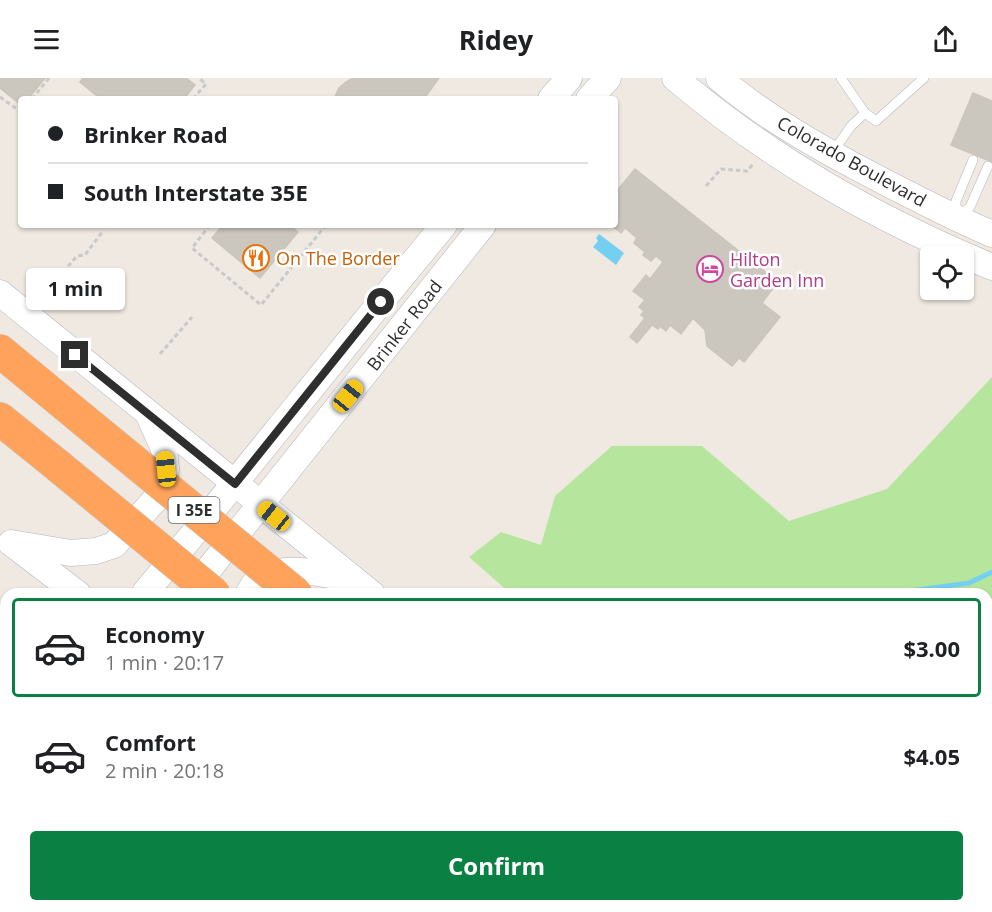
<!DOCTYPE html>
<meta charset="utf-8">
<style>
body{margin:0;font-family:"Open Sans",sans-serif;background:#f2f2f2;color:#202124;height:100vh;display:flex;flex-direction:column;font-size:22px;white-space:nowrap}
*{box-sizing:border-box;margin:0}
p{font-size:20px;color:#757577}
.icon{flex:none;width:33px;height:33px;fill:none;stroke:currentColor;stroke-width:2;stroke-linecap:round;stroke-linejoin:round}
.map{position:relative;flex:1;overflow:hidden}
.sheet{position:absolute;left:0px;top:510px;width:993px;height:324px;display:flex;flex-direction:column;background:#fff;border-radius:18px 18px 0 0;box-shadow:0 2px 4px #0004}
.sheet>*{flex:none}
.guide{position:absolute;left:18px;top:18px;width:600px;height:132px;border-radius:6px;box-shadow:0 2px 4px #0004;display:grid;align-content:center;height:132px;padding:0 30px;background:#fff}
.buttons{position:absolute;left:920px;top:168px;display:grid;gap:12px}
.buttons a{display:grid;place-items:center;width:54px;height:54px;border-radius:6px;background:#fff;box-shadow:0 2px 4px #0004;font-size:30px}
.end{position:absolute;width:27px;height:27px;margin:-14px;border:8px solid #2e2e2e;background:#fff;box-shadow:0 0 0 3px #fff}
.from{border-radius:50%}
.bubble{position:absolute;height:42px;border-radius:6px;background:#fff;box-shadow:0 2px 4px #0004;font-size:20px;font-weight:700;line-height:42px;text-align:center}
.car{position:absolute;width:18px;height:36px;margin:-18px -9px;border-radius:8px;box-shadow:0 0 4px 2px #0007;background:linear-gradient(#f5c518 24%,#345 0 40%,#f5c518 0 76%,#345 0 86%,#f5c518 0)}
.guide b{display:flex;align-items:center;gap:21px;height:57px;font-size:22px}
.guide b+b{border-top:2px solid #e0e0e0}
.guide i{width:15px;height:15px;background:#202124}
ul{padding:10px 0 0;list-style:none}
li{display:flex;align-items:center;gap:18px;height:99px;margin:0 12px 9px;padding:0 18px;border:3px solid transparent;border-radius:6px}
li div{flex:1}
li b{display:block;font-size:22px}
li em{font-style:normal;font-weight:700}
li.on{border-color:#0b8043}
li>.icon{width:54px;height:54px;stroke-width:1.5}
.button{display:flex;gap:12px;margin-top:auto;padding:12px 30px}
.button a{flex:1;height:69px;border-radius:6px;background:#0b8043;color:#fff;font-size:24px;font-weight:700;line-height:69px;text-align:center}
header{display:flex;justify-content:space-between;align-items:center;height:78px;padding:0 30px;background:#fff;font-size:27px;font-weight:700}
.map>svg:first-child{display:block}
.green{fill:#b6e59e}
.water{fill:#75cff0}
.lines{fill:none;stroke-linecap:round;stroke-linejoin:round}
.stream{stroke:#75cff0;stroke-width:5}
.building{fill:#cbc7bf;stroke:#cbc5ba;stroke-width:1.5}
.lane-casing{stroke:#b4b7c1;stroke-width:10}
.street-casing{stroke:#b4b7c1;stroke-width:20}
.secondary-casing{stroke:#b4b7c1;stroke-width:27}
.highway-casing{stroke:#c9c9c9;stroke-width:34}
.path{stroke:#c9c9c9;stroke-width:3;stroke-dasharray:4.5 3;stroke-linecap:butt}
.lane{stroke:#fff;stroke-width:9}
.street{stroke:#fff;stroke-width:18}
.secondary{stroke:#fff;stroke-width:26}
.highway{stroke:#ffa35c;stroke-width:33}
.highway-bridge-casing{stroke:#c9c9c9;stroke-width:34;stroke-linecap:butt}
.highway-bridge{stroke:#ffa35c;stroke-width:33}
.route{stroke:#2e2e2e;stroke-width:8}
.labels{text-anchor:middle;dominant-baseline:central;stroke-width:5;stroke-linejoin:round;paint-order:stroke}
.shield{fill:#fff;stroke:#6d6d6d;stroke-width:1.5}
.shield-label{font-size:16px;font-weight:bold;fill:#2e2e2e}
.street-label{font-size:18px;fill:#2e2e2e;stroke:#fff}
.food-label{font-size:18px;fill:#c56008;stroke:#fff;text-anchor:start}
.hotel-label{font-size:18px;fill:#b23c85;stroke:#fff;text-anchor:start}
</style>
<header><svg class="icon" aria-label="menu" viewBox="0 0 24 24"><path d="M4 6h16M4 12h16M4 18h16"/></svg>Ridey<svg class="icon" aria-label="share" viewBox="0 0 24 24"><path d="M12 15V3M7 8l5-5 5 5M5 13v7h14v-7"/></svg></header>
<div class="map">
<svg width="992" height="834" viewBox="0 0 992 834">
<rect width="100%" height="100%" fill="#efe9e1"/>
<!-- green -->
<g class="green">
<polygon points="992,299 992,834 874,834 868,828 987,828 987,516 511,516 469,479 501,454 541,467 555,418 612,368 702,368 789,443 887,411"/>
<polygon points="6,767 6,828 422,828 429,834 6,834 0,829 0,774"/>
</g>
<!-- water -->
<polygon class="water" points="599,156 624,175 616,187 593,169 598,163 596,160"/>
<g class="lines">
<!-- stream -->
<polyline class="stream" points="888,516 969,505 992,494"/>
</g>
<!-- building -->
<g class="building">
<polygon points="0,0 45,0 28,21 21,21 21,27 0,10"/>
<polygon points="83,0 186,0 195,7 184,21 101,21 80,4"/>
<polygon points="353,0 439,0 424,21 334,21 339,10 346,4"/>
<polygon points="973,15 992,23 992,84 951,67"/>
<polygon points="635,91 773,200 768,205 773,210 762,225 780,239 744,284 739,280 732,288 707,268 705,252 693,240 681,256 670,247 666,253 660,248 658,251 652,247 637,265 630,259 645,240 641,237 644,233 639,229 645,222 633,213 646,197 650,201 663,184 656,178 651,183 643,177 645,174 634,165 637,160 625,150 621,155 611,147 615,147 615,115"/>
<polygon points="223,147 289,147 298,154 260,200 212,160"/>
</g>
<g class="lines">
<defs>
<g id="lane">
<polyline points="841,0 865,35"/>
<polyline points="833,74 851,48 865,35 876,43 924,0"/>
<polyline points="956,136 956,123 973,82"/>
<polyline points="958,139 970,129 988,88"/>
<polyline points="48,828 47,830 53,834"/>
<polyline points="123,828 131,834"/>
<polyline points="316,828 326,834"/>
<polyline points="211,834 215,828"/>
<polyline points="281,834 286,828"/>
</g>
<g id="street">
<polyline points="0,689 6,679"/>
<polyline points="0,745 6,738"/>
</g>
<g id="secondary">
<path d="M 675,0 C 772,82 875,140 992,189"/>
<path d="M 719,0 C 767,41 825,73 881,102 C 918,121 954,140 992,156"/>
<polyline points="551,21 569,0"/>
<polyline points="589,21 608,0"/>
<polyline points="0,215 372,516"/>
<polyline points="11,465 71,475 96,473 114,467 163,413 166,391 164,371 150,340"/>
<polyline points="15,468 78,516"/>
<path d="M 144,516 C 245,394 343,269 444,147"/>
<polyline points="189,516 483,147"/>
<path d="M 248,516 C 251,512 253,507 256,504 C 280,483 325,497 353,501"/>
<polyline points="458,828 466,834"/>
<polyline points="751,828 758,834"/>
</g>
<g id="highway">
<polyline points="0,273 92,349"/>
<polyline points="0,341 57,387"/>
<polyline points="595,828 602,834"/>
<polyline points="675,828 682,834"/>
</g>
</defs>
<!-- lane casing -->
<use href="#lane" class="lane-casing"/>
<!-- street casing -->
<use href="#street" class="street-casing"/>
<!-- secondary casing -->
<use href="#secondary" class="secondary-casing"/>
<!-- highway casing -->
<use href="#highway" class="highway-casing"/>
<!-- path -->
<g class="path">
<polyline points="0,19 21,34"/>
<polyline points="32,21 49,0"/>
<polyline points="193,21 206,6 199,0"/>
<polyline points="706,108 721,91 747,93 753,86"/>
<polyline points="210,147 192,170 261,227 326,147"/>
<polyline points="63,194 77,178 85,177 103,153"/>
<polyline points="160,276 192,239"/>
</g>
<!-- lane -->
<use href="#lane" class="lane"/>
<!-- street -->
<use href="#street" class="street"/>
<!-- secondary -->
<use href="#secondary" class="secondary"/>
<!-- highway -->
<use href="#highway" class="highway"/>
<defs>
<g id="highway-bridge">
<polyline points="92,349 296,516"/>
<polyline points="57,387 214,516"/>
</g>
</defs>
<!-- highway-bridge casing -->
<use href="#highway-bridge" class="highway-bridge-casing"/>
<!-- highway-bridge -->
<use href="#highway-bridge" class="highway-bridge"/>
</g>
<g class="lines">
<!-- route -->
<polyline class="route" points="75,277 235,406 381,224"/>
</g>
<!-- icons -->
<defs>
<symbol id="restaurant-ring" viewBox="-11 -11 22 22"><circle r="9.5" fill="#fff" stroke="#e8710a" stroke-width="1.5"/><path d="M-5-6h1v4h1v-4h1v4h1v-4h1v5L-1.5 .5V6h-2V.5L-5-1ZM5-6V6H3V1.5H1.5Q1.5-4 5-6Z" fill="#e8710a"/></symbol>
<symbol id="hotel-ring" viewBox="-11 -11 22 22"><circle r="9.5" fill="#fff" stroke="#d1479c" stroke-width="1.5"/><path d="M-6-4.5h1.5V1H6V5H4.5V3h-9V5H-6ZM-4 0a1.8 1.8 0 1 1 3.6 0ZM.5 0V-2.5h3Q6-2.5 6 0Z" fill="#d1479c"/></symbol>
</defs>
<g fill-rule="evenodd">
<use href="#restaurant-ring" x="241" y="165" width="30" height="30"/>
<use href="#hotel-ring" x="695" y="176" width="30" height="30"/>
</g>
<g class="labels">
<!-- shield labels -->
<rect class="shield" x="168.5" y="419" width="51" height="26" rx="4.5"/>
<g class="shield-label">
<text x="194" y="432">I 35E</text>
</g>
<!-- street labels -->
<g class="street-label">
<text transform="translate(852 83) rotate(29)">Colorado Boulevard</text>
<text transform="translate(404 247) rotate(-52)">Brinker Road</text>
</g>
<!-- food labels -->
<g class="food-label">
<text x="276" y="180">On The Border</text>
</g>
<!-- hotel labels -->
<g class="hotel-label">
<text x="730" y="181">Hilton<tspan x="730" dy="21">Garden Inn</tspan></text>
</g>
</g>
</svg>
<div class="buttons">
<a><svg class="icon" aria-label="locate" viewBox="0 0 24 24"><circle cx="12" cy="12" r="6"/><path d="M12 2v4M12 18v4M2 12h4M18 12h4"/></svg></a>
</div>
<i class="end from" style="left:381px;top:224px"></i>
<i class="end" style="left:75px;top:277px"></i>
<div class="bubble" style="left:26px;top:190px;width:99px">1 min</div>
<i class="car" style="left:348px;top:318px;rotate:39deg"></i>
<i class="car" style="left:166px;top:391px;rotate:354deg"></i>
<i class="car" style="left:274px;top:438px;rotate:309deg"></i>
<div class="guide">
<b><i class="from"></i>Brinker Road</b>
<b><i></i>South Interstate 35E</b>
</div>
<section class="sheet">
<ul>
<li class="on"><svg class="icon" aria-label="car" viewBox="0 0 24 24"><path d="M5 17H2v-5l4-1 3-4h7l3 4 3 1v5h-3M9 17h6M6 11h13"/><circle cx="7" cy="17" r="2"/><circle cx="17" cy="17" r="2"/></svg><div><b>Economy</b><p>1 min · 20:17</p></div><em>$3.00</em></li>
<li><svg class="icon" aria-label="car" viewBox="0 0 24 24"><path d="M5 17H2v-5l4-1 3-4h7l3 4 3 1v5h-3M9 17h6M6 11h13"/><circle cx="7" cy="17" r="2"/><circle cx="17" cy="17" r="2"/></svg><div><b>Comfort</b><p>2 min · 20:18</p></div><em>$4.05</em></li>
</ul>
<div class="button"><a>Confirm</a></div>
</section>
</div>
